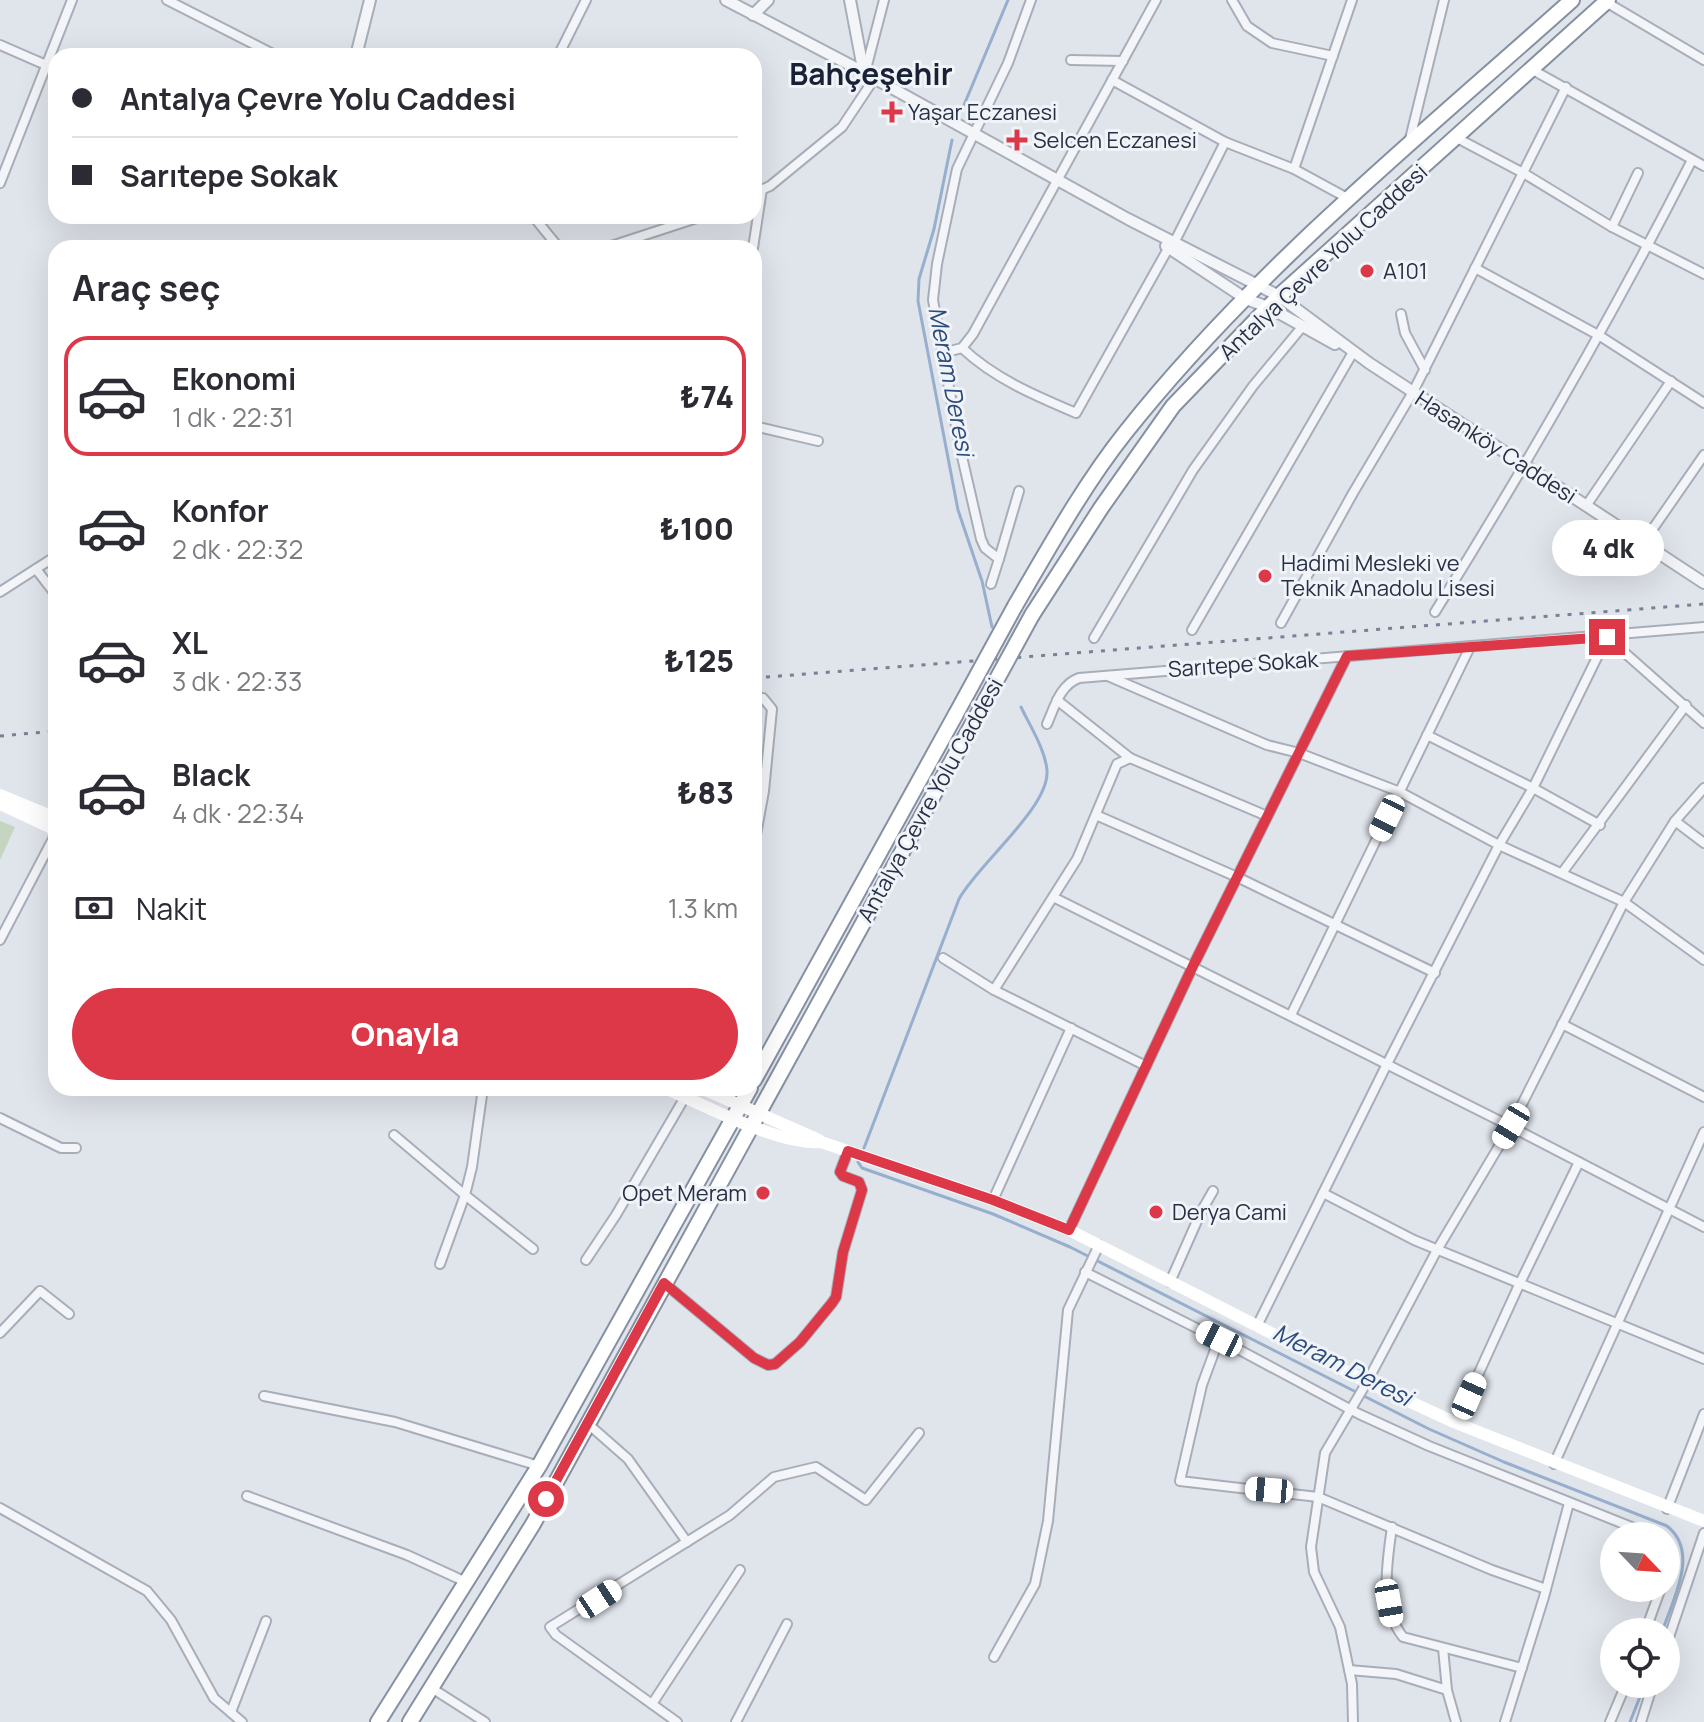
<!DOCTYPE html>
<html lang="tr">
<meta charset="utf-8">
<style>
body{margin:0;font-family:Manrope,sans-serif;background:#f2f2f3;color:#2b2b33;height:100vh;display:flex;flex-direction:column;font-size:30px;white-space:nowrap}
*{box-sizing:border-box;margin:0}
p{font-size:26px;color:#7c7c81}
.icon{flex:none;width:44px;height:44px;fill:none;stroke:currentColor;stroke-width:2;stroke-linecap:round;stroke-linejoin:round}
.map{position:relative;flex:1;overflow:hidden}
.details{position:absolute;left:48px;top:240px;width:714px;height:856px;display:flex;flex-direction:column;background:#fff;border-radius:24px;box-shadow:0 8px 32px #0002}
.details>*{flex:none}
.banner{position:absolute;left:48px;top:48px;width:714px;height:176px;border-radius:24px;box-shadow:0 8px 32px #0002;display:grid;align-content:center;height:176px;padding:0 24px;background:#fff}
.needle{width:52px;rotate:115deg}
.buttons{position:absolute;left:1600px;top:1522px;display:grid;gap:16px}
.buttons a{display:grid;place-items:center;width:80px;height:80px;border-radius:50%;background:#fff;box-shadow:0 8px 32px #0002;font-size:40px}
.end{position:absolute;width:36px;height:36px;margin:-18px;border:10px solid #dd3848;background:#fff;box-shadow:0 0 0 4px #fff}
.from{border-radius:50%}
.bubble{position:absolute;height:56px;border-radius:28px;background:#fff;box-shadow:0 8px 32px #0002;font-size:26px;font-weight:800;line-height:56px;text-align:center}
.car{position:absolute;width:24px;height:48px;margin:-24px -12px;border-radius:10px;box-shadow:0 0 6px 2px #0007;background:linear-gradient(#fff 24%,#345 0 40%,#fff 0 76%,#345 0 86%,#fff 0)}
.banner b{display:flex;align-items:center;gap:28px;height:76px;font-size:30px}
.banner b+b{border-top:2px solid #e1e1e2}
.banner i{width:20px;height:20px;background:#2b2b33}
ul{padding:0;list-style:none}
li{display:flex;align-items:center;gap:24px;height:120px;margin:0 16px 12px;padding:0 8px;border:4px solid transparent;border-radius:24px}
li div{flex:1}
li b{display:block;font-size:30px}
li em{font-style:normal;font-weight:800}
li.on{border-color:#dd3848}
li>.icon{width:72px;height:72px;stroke-width:1.5}
h2{padding:0 24px;font-size:36px;line-height:96px}
.pay{display:flex;align-items:center;gap:20px;height:88px;padding:0 24px;font-size:30px}
.pay p{margin-inline-start:auto}
.primary-button{display:flex;gap:16px;margin-top:auto;padding:16px 24px}
.primary-button a{flex:1;height:92px;border-radius:48px;background:#dd3848;color:#fff;font-size:32px;font-weight:800;line-height:92px;text-align:center}
.map>svg:first-child{display:block}
.green{fill:#c4d5c0}
.lines{fill:none;stroke-linecap:round;stroke-linejoin:round}
.stream{stroke:#97afce;stroke-width:3}
.minor-casing{stroke:#a8aeb9;stroke-width:12}
.tertiary-casing{stroke:#a8aeb9;stroke-width:14}
.trunk-casing{stroke:#8690a3;stroke-width:18}
.minor{stroke:#f3f5f8;stroke-width:8}
.tertiary{stroke:#f3f5f8;stroke-width:10}
.secondary{stroke:#fff;stroke-width:12}
.trunk{stroke:#fff;stroke-width:14}
.rail{stroke:#788196;stroke-width:3;stroke-dasharray:4 8;stroke-linecap:butt}
.trunk-bridge-casing{stroke:#8690a3;stroke-width:18;stroke-linecap:butt}
.trunk-bridge{stroke:#fff;stroke-width:14}
.route{stroke:#dd3848;stroke-width:10}
.poi-dot{fill:#dd3848;stroke:#f0f3f8;stroke-width:3}
.labels{text-anchor:middle;dominant-baseline:central;stroke-width:6;stroke-linejoin:round;paint-order:stroke}
.poi-label{font-size:22px;fill:#273044;stroke:#f0f3f8;text-anchor:start}
.street-label{font-size:22px;fill:#273044;stroke:#f0f3f8}
.water-label{font-size:24px;font-style:italic;fill:#2c4c7c;stroke:#f0f3f8}
.district-label{font-size:30px;font-weight:bold;fill:#192134;stroke:#f0f3f8}
</style>
<div class="map">
<svg width="1704" height="1722" viewBox="0 0 1704 1722">
<rect width="100%" height="100%" fill="#e0e4eb"/>
<!-- green -->
<polygon class="green" points="0,821 15,827 0,860"/>
<g class="lines">
<!-- stream -->
<g class="stream">
<polyline points="964,105 1008,0"/>
<polyline points="952,140 934,229 919,279 918,301 958,510 982,581 992,627"/>
<path d="M 864,1148 L 959,899 C 978,864 1049,808 1047,771 C 1046,751 1030,726 1021,707"/>
<path d="M 858,1162 L 862,1168 L 993,1214 L 1070,1247 L 1429,1429 L 1504,1462 L 1667,1526 C 1700,1552 1673,1599 1662,1632"/>
<polyline points="1630,1722 1645,1684"/>
</g>
<defs>
<g id="minor">
<polyline points="167,0 277,56"/>
<polyline points="1232,0 1247,26 1272,43 1333,56"/>
<polyline points="1606,2 1704,60"/>
<polyline points="0,45 46,65"/>
<polyline points="558,56 586,0"/>
<polyline points="1071,60 1123,61"/>
<polyline points="1531,69 1704,166"/>
<polyline points="865,73 884,0"/>
<polyline points="1112,80 1225,142 1294,169 1349,199"/>
<polyline points="1457,138 1525,174 1612,227 1704,274"/>
<polyline points="1409,143 1444,0"/>
<polyline points="1294,169 1352,0"/>
<polyline points="0,183 72,0"/>
<polyline points="754,193 770,186 842,127 874,79"/>
<polyline points="533,216 559,248"/>
<polyline points="1612,227 1638,173"/>
<polyline points="1174,243 1225,142"/>
<polyline points="605,248 703,216"/>
<polyline points="753,248 762,189"/>
<polyline points="1475,268 1600,336 1704,403"/>
<polyline points="1401,314 1405,333 1425,370"/>
<path d="M 962,348 C 995,379 1036,396 1076,413 L 1169,247"/>
<polyline points="942,353 962,348 973,334 1156,0"/>
<polyline points="754,426 818,441"/>
<polyline points="1019,491 999,559 985,548 981,539 960,448 933,300 937,264 957,169 1008,63 1031,0"/>
<polyline points="1586,506 1671,381"/>
<polyline points="1643,543 1704,455"/>
<polyline points="36,569 56,595"/>
<polyline points="991,584 999,559"/>
<polyline points="0,592 56,556"/>
<path d="M 1435,612 C 1527,464 1613,315 1692,160"/>
<polyline points="1281,623 1353,493 1413,392 1566,87"/>
<polyline points="1192,630 1352,354"/>
<polyline points="1094,638 1193,470 1253,386 1302,327"/>
<polyline points="1108,676 1267,745 1299,753 1400,792 1499,845 1624,902 1704,960"/>
<polyline points="754,698 763,698 772,709 764,791 754,846"/>
<polyline points="1057,700 1130,758"/>
<path d="M 1047,724 C 1055,706 1060,685 1079,678 L 1704,627"/>
<polyline points="1427,735 1533,788 1600,825"/>
<polyline points="1096,815 1237,877 1435,973"/>
<polyline points="1675,821 1704,843"/>
<polyline points="1562,873 1686,705"/>
<polyline points="1055,898 1502,1122 1704,1227"/>
<polyline points="0,940 56,833"/>
<polyline points="943,958 994,990 1146,1066"/>
<polyline points="994,990 1077,859 1117,764 1130,758 1267,816"/>
<polyline points="1291,1015 1470,647"/>
<polyline points="1562,1024 1704,1097"/>
<polyline points="483,1088 472,1167 465,1195 533,1249"/>
<polyline points="0,1118 61,1148 76,1148"/>
<polyline points="394,1135 465,1195 440,1264"/>
<polyline points="1323,1193 1414,1240 1704,1359"/>
<polyline points="993,1200 1071,1028"/>
<polyline points="1069,1230 1193,966 1347,656"/>
<polyline points="586,1260 616,1215 685,1097"/>
<polyline points="1085,1272 1234,1347 1359,1414 1429,1446 1654,1536"/>
<polyline points="1170,1282 1201,1212 1213,1191"/>
<polyline points="664,1283 754,1358 768,1365 775,1364 800,1342 832,1303 836,1297 843,1252 862,1190 859,1182 843,1176 840,1172 848,1151"/>
<polyline points="1257,1326 1387,1064 1499,845 1533,788 1607,637 1704,723"/>
<polyline points="0,1333 40,1291 69,1314"/>
<polyline points="1219,1339 1202,1385 1180,1481 1318,1497 1492,1570 1546,1589"/>
<polyline points="264,1396 395,1422 539,1466"/>
<polyline points="587,1423 628,1459 687,1542"/>
<polyline points="1456,1423 1519,1285 1579,1162"/>
<polyline points="1554,1464 1704,1132"/>
<polyline points="247,1496 407,1555 466,1582"/>
<polyline points="0,1508 147,1591 171,1620 214,1698 242,1722"/>
<polyline points="1667,1509 1704,1414"/>
<path d="M 1392,1527 C 1387,1563 1379,1607 1403,1637 L 1522,1668"/>
<polyline points="1666,1545 1671,1556 1666,1571"/>
<polyline points="1645,1632 1661,1588"/>
<polyline points="1666,1646 1704,1533"/>
<polyline points="1443,1648 1447,1690 1456,1722"/>
<polyline points="994,1657 1035,1584 1048,1521 1068,1310 1099,1245"/>
<polyline points="1349,1670 1396,1674 1447,1690"/>
<polyline points="430,1687 485,1722"/>
<polyline points="652,1704 740,1570"/>
<polyline points="231,1712 266,1621"/>
<polyline points="677,1722 556,1635 550,1627 730,1515 774,1477 816,1467 866,1500 919,1433"/>
<polyline points="736,1722 787,1624"/>
<polyline points="1353,1722 1352,1684 1340,1627 1314,1572 1311,1547 1325,1453 1367,1382 1437,1250 1511,1126 1624,902 1675,821 1704,788"/>
<polyline points="1505,1722 1544,1597 1569,1503"/>
<polyline points="1610,1722 1626,1684"/>
<polyline points="1641,1722 1653,1684"/>
</g>
<g id="tertiary">
<polyline points="726,0 852,66 1128,219 1279,296 1369,363 1704,583"/>
<polyline points="850,0 864,74"/>
<polyline points="753,15 768,0"/>
<polyline points="356,56 370,0"/>
<polyline points="1166,246 1246,299 1268,307 1335,344"/>
</g>
<g id="trunk">
<path d="M 1015,606 C 1049,548 1083,486 1125,433 C 1254,270 1418,138 1572,0"/>
<polyline points="1032,615 1101,508 1173,406 1279,296 1608,0"/>
<polyline points="754,1080 956,714"/>
<polyline points="378,1722 539,1466 750,1088"/>
<polyline points="410,1722 533,1524 974,721"/>
</g>
</defs>
<!-- minor casing -->
<use href="#minor" class="minor-casing"/>
<!-- tertiary casing -->
<use href="#tertiary" class="tertiary-casing"/>
<!-- trunk casing -->
<use href="#trunk" class="trunk-casing"/>
<!-- minor -->
<use href="#minor" class="minor"/>
<!-- tertiary -->
<use href="#tertiary" class="tertiary"/>
<!-- secondary -->
<g class="secondary">
<polyline points="0,795 56,818"/>
<polyline points="0,804 56,830"/>
<path d="M 665,1088 C 703,1105 781,1146 821,1142 L 993,1200 L 1069,1230 L 1367,1382 L 1456,1423 L 1704,1521"/>
<polyline points="701,1088 819,1140"/>
</g>
<!-- trunk -->
<use href="#trunk" class="trunk"/>
<!-- rail -->
<g class="rail">
<polyline points="754,678 1704,604"/>
<polyline points="0,736 56,731"/>
</g>
<defs>
<g id="trunk-bridge">
<polyline points="956,714 1015,606"/>
<polyline points="974,721 1032,615"/>
</g>
</defs>
<!-- trunk-bridge casing -->
<use href="#trunk-bridge" class="trunk-bridge-casing"/>
<!-- trunk-bridge -->
<use href="#trunk-bridge" class="trunk-bridge"/>
</g>
<g class="lines">
<!-- route -->
<polyline class="route" points="546,1499 664,1283 754,1358 768,1365 775,1364 800,1342 832,1303 836,1297 843,1252 862,1190 859,1182 843,1176 840,1172 848,1151 993,1200 1069,1230 1193,966 1347,656 1607,637"/>
</g>
<!-- markers -->
<g class="poi-dot">
<path d="M888 100h8v8h8v8h-8v8h-8v-8h-8v-8h8z"/>
<path d="M1013 128h8v8h8v8h-8v8h-8v-8h-8v-8h8z"/>
<circle cx="1367" cy="271" r="8"/>
<circle cx="1265" cy="576" r="8"/>
<circle cx="763" cy="1193" r="8"/>
<circle cx="1156" cy="1212" r="8"/>
</g>
<g class="labels">
<!-- poi labels -->
<g class="poi-label">
<text x="908" y="112">Yaşar Eczanesi</text>
<text x="1033" y="140">Selcen Eczanesi</text>
<text x="1383" y="271">A101</text>
<text x="1281" y="563">Hadimi Mesleki ve<tspan x="1281" dy="25">Teknik Anadolu Lisesi</tspan></text>
<text x="747" y="1193" text-anchor="end">Opet Meram</text>
<text x="1172" y="1212">Derya Cami</text>
</g>
<!-- street labels -->
<g class="street-label">
<text transform="translate(1323 262) rotate(-43)">Antalya Çevre Yolu Caddesi</text>
<text transform="translate(1496 447) rotate(33)">Hasanköy Caddesi</text>
<text transform="translate(1243 664) rotate(-4)">Sarıtepe Sokak</text>
<text transform="translate(930 800) rotate(-61)">Antalya Çevre Yolu Caddesi</text>
</g>
<!-- water labels -->
<g class="water-label">
<text transform="translate(952 381) rotate(79)">Meram Deresi</text>
<text transform="translate(1343 1364) rotate(27)">Meram Deresi</text>
</g>
<!-- district labels -->
<g class="district-label">
<text x="871" y="73">Bahçeşehir</text>
</g>
</g>
</svg>
<div class="buttons">
<a><svg class="needle" viewBox="-14 -14 28 28"><path d="M0-13l5 13h-10z" fill="#e53935"/><path d="M0 13l5-13h-10z" fill="#7c7c81"/></svg></a>
<a><svg class="icon" aria-label="locate" viewBox="0 0 24 24"><circle cx="12" cy="12" r="6"/><path d="M12 2v4M12 18v4M2 12h4M18 12h4"/></svg></a>
</div>
<i class="end from" style="left:546px;top:1499px"></i>
<i class="end" style="left:1607px;top:637px"></i>
<div class="bubble" style="left:1552px;top:520px;width:112px">4 dk</div>
<i class="car" style="left:1387px;top:818px;rotate:206deg"></i>
<i class="car" style="left:1511px;top:1126px;rotate:211deg"></i>
<i class="car" style="left:1219px;top:1339px;rotate:296deg"></i>
<i class="car" style="left:1469px;top:1396px;rotate:24deg"></i>
<i class="car" style="left:1269px;top:1490px;rotate:275deg"></i>
<i class="car" style="left:599px;top:1599px;rotate:57deg"></i>
<i class="car" style="left:1389px;top:1603px;rotate:170deg"></i>
<div class="banner">
<b><i class="from"></i>Antalya Çevre Yolu Caddesi</b>
<b><i></i>Sarıtepe Sokak</b>
</div>
<section class="details">
<h2>Araç seç</h2>
<ul>
<li class="on"><svg class="icon" aria-label="car" viewBox="0 0 24 24"><path d="M5 17H2v-5l4-1 3-4h7l3 4 3 1v5h-3M9 17h6M6 11h13"/><circle cx="7" cy="17" r="2"/><circle cx="17" cy="17" r="2"/></svg><div><b>Ekonomi</b><p>1 dk · 22:31</p></div><em>₺74</em></li>
<li><svg class="icon" aria-label="car" viewBox="0 0 24 24"><path d="M5 17H2v-5l4-1 3-4h7l3 4 3 1v5h-3M9 17h6M6 11h13"/><circle cx="7" cy="17" r="2"/><circle cx="17" cy="17" r="2"/></svg><div><b>Konfor</b><p>2 dk · 22:32</p></div><em>₺100</em></li>
<li><svg class="icon" aria-label="car" viewBox="0 0 24 24"><path d="M5 17H2v-5l4-1 3-4h7l3 4 3 1v5h-3M9 17h6M6 11h13"/><circle cx="7" cy="17" r="2"/><circle cx="17" cy="17" r="2"/></svg><div><b>XL</b><p>3 dk · 22:33</p></div><em>₺125</em></li>
<li><svg class="icon" aria-label="car" viewBox="0 0 24 24"><path d="M5 17H2v-5l4-1 3-4h7l3 4 3 1v5h-3M9 17h6M6 11h13"/><circle cx="7" cy="17" r="2"/><circle cx="17" cy="17" r="2"/></svg><div><b>Black</b><p>4 dk · 22:34</p></div><em>₺83</em></li>
</ul>
<div class="pay"><svg class="icon" aria-label="cash" viewBox="0 0 24 24"><path d="M3 7h18v10H3z"/><circle cx="12" cy="12" r="2"/></svg>Nakit<p>1.3 km</p></div>
<div class="primary-button"><a>Onayla</a></div>
</section>
</div>
